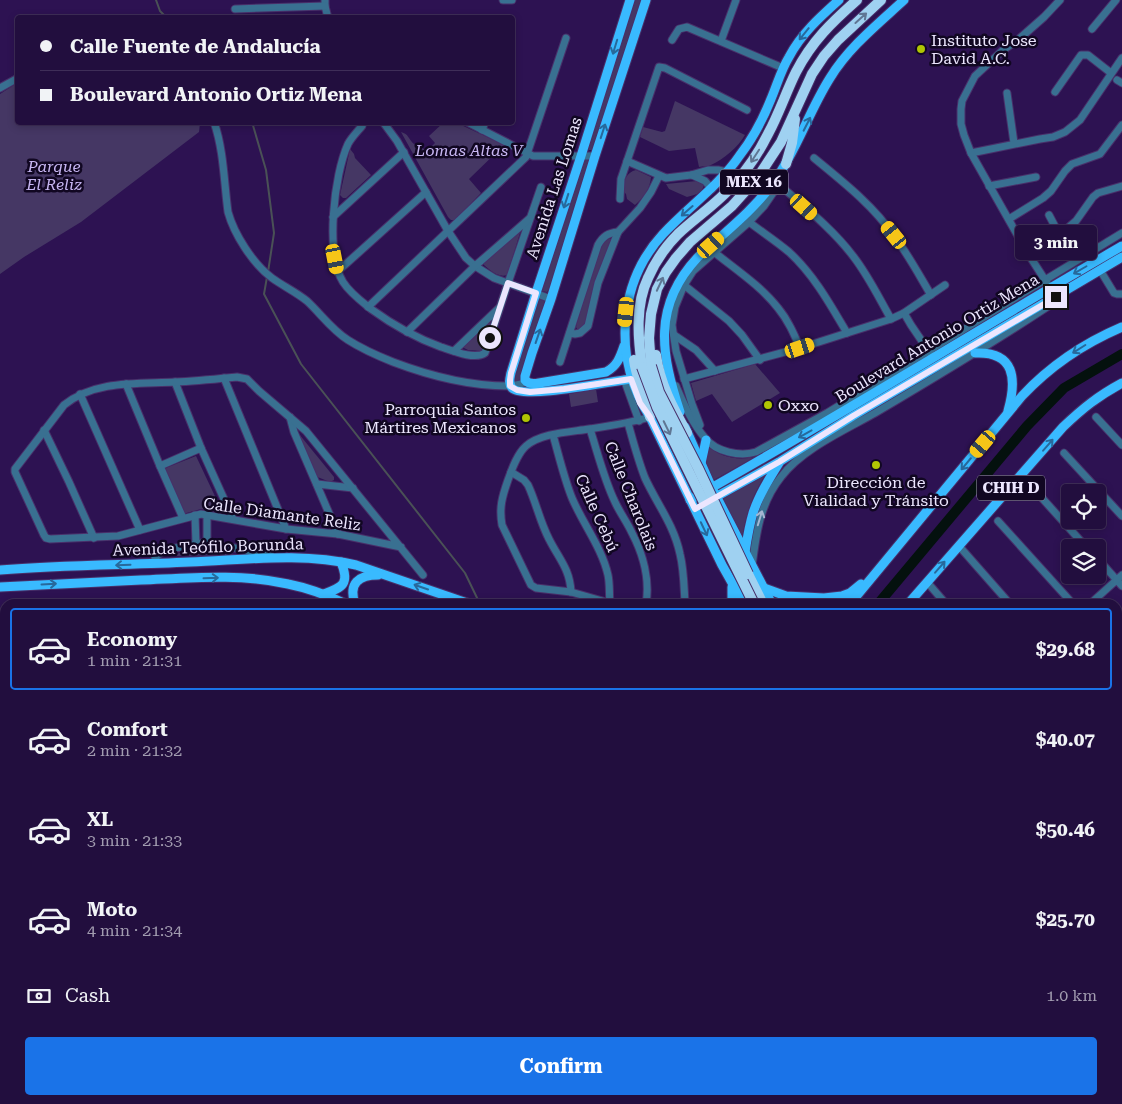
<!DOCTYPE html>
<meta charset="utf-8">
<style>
body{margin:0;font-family:"Roboto Serif",serif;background:#2e1c49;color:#f1f3f6;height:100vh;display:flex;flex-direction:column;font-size:19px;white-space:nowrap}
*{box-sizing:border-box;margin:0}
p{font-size:16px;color:#a29cb0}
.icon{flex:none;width:28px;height:28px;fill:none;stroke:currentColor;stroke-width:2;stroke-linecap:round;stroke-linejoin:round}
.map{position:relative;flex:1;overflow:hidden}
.drawer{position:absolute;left:0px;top:599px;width:1122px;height:506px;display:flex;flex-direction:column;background:#220e3e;border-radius:15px 15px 0 0;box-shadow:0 2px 8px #0003,0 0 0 1px #3f2e58}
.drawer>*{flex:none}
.banner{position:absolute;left:15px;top:15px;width:500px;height:110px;border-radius:5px;box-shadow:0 2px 8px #0003,0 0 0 1px #3f2e58;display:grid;align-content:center;height:110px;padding:0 25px;background:#220e3e}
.buttons{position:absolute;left:1061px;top:484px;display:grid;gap:10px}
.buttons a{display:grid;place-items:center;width:45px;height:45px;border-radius:5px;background:#220e3e;box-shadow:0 2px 8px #0003,0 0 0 1px #3f2e58;font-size:25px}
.end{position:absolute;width:22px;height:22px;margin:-11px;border:6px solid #ece6fe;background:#111;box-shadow:0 0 0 2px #111}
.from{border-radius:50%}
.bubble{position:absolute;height:35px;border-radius:5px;background:#220e3e;box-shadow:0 2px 8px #0003,0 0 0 1px #3f2e58;font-size:16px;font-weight:700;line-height:35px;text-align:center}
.car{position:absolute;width:15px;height:30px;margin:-15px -8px;border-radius:6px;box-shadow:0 0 4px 1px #0007;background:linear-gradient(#f5c518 24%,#345 0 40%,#f5c518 0 76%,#345 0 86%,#f5c518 0)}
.banner b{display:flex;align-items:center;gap:18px;height:48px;font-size:19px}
.banner b+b{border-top:1px solid #3f2e58}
.banner i{width:12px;height:12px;background:#f1f3f6}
ul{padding:9px 0 0;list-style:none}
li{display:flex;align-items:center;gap:15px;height:82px;margin:0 10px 8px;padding:0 15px;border:2px solid transparent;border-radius:5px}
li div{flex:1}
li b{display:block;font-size:19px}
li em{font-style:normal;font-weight:700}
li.selected{border-color:#1a73e8}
li>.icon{width:45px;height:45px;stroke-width:1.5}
.pay{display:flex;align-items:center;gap:12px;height:55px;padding:0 25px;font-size:19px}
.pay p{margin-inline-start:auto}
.cta{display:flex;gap:10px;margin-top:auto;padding:10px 25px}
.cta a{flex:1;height:58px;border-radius:5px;background:#1a73e8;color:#fff;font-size:20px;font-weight:700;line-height:58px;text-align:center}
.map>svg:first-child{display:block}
.green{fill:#453764}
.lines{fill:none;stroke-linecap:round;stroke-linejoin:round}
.stream{stroke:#4a5156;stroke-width:2}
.river{stroke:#04110e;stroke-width:10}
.minor-casing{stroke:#48306a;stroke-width:9}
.major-casing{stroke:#48306a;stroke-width:11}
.highway-casing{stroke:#48306a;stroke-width:12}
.minor{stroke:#397091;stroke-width:7}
.major{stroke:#39baff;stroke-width:9}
.highway{stroke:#9fd1f1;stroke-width:10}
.highway-bridge-casing{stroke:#48306a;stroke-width:12;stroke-linecap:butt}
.highway-bridge{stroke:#9fd1f1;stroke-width:10}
.oneway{stroke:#5f7694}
.oneway2{stroke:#27699c}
.oneway3{stroke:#a4b7d2}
.route{stroke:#ece6fe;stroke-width:6}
.poi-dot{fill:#b0c503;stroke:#110722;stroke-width:2}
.labels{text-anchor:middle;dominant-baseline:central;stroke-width:5;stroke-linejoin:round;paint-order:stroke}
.shield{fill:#110722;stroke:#aaa3bc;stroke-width:1}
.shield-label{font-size:15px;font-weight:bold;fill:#ece6fe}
.poi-label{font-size:16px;fill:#ece6fe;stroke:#110722;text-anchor:start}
.park-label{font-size:16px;font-style:italic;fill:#c7b6f2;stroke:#110722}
.street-label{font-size:16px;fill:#ece6fe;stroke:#110722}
</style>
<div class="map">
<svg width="1122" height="1104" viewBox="0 0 1122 1104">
<rect width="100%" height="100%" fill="#2d1252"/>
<!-- green -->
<g class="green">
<polygon points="634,0 644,0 594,150 589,150 588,148"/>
<polygon points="17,83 18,122 200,123 199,132 81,222 24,257 0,274 0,94"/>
<path d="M 675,101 L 745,135 C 738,147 724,159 711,165 C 708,167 703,166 699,167 L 695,148 L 669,151 L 640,137 L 643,127 L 662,132 L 665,131 Z"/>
<path d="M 443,123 L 457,123 L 504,145 L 469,179 L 481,193 L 455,220 L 451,220 L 448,217 L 401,132 C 409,134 408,139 414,144 C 418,148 424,149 430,150 L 431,147 L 435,143 L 429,136 Z"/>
<polygon points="350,149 354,154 355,158 371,175 346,198 343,198 340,195"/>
<polygon points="584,160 588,160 590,162 590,164 549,289 547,292 541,291 540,288"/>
<path d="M 636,170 L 651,177 C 650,189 644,197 635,205 L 627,199 L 626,194 L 622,190 C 623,181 627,172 636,170 Z"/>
<path d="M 697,181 L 704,185 C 702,194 694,195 687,197 L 669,189 L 666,184 Z"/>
<path d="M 518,232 L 520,233 L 507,275 C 498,278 490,270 484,265 L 484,263 Z"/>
<polygon points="610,238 611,240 594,285 587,322 581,329 577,329 576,327 577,323 601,244"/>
<polygon points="540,298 545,301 544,304 521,378 518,382 514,382 512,377 538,299"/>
<polygon points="486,323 490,323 491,324 484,348 481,351 468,350 464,348 464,345"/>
<polygon points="755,364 780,393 732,422 712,394 696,401 691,383"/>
<polygon points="596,389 598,402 571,407 569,394"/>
<polygon points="299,434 334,477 334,480 330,482 315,476 297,436"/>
<path d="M 706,444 C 719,457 737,461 755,457 L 712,481 L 704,462 Z"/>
<polygon points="196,456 221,509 218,512 201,509 183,514 163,469"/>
<path d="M 769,469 C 754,492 747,510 742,538 L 721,498 Z"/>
<polygon points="196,548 211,549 238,555 170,556"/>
</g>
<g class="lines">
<!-- stream -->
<g class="stream">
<polyline points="156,0 160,11 167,18"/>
<polyline points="252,122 266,170 274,233 268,272"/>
<polyline points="267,277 264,294 301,364 465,573 480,604"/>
<polyline points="463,1104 469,1100"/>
</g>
<!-- river -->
<g class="river">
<polyline points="878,604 1027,426 1064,388 1122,354"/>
<polyline points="0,629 5,628"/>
</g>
<defs>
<g id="minor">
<polyline points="325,0 325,6 328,18"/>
<polyline points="503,0 512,0"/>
<polyline points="235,9 325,6"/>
<polyline points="1092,29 1116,0"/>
<polyline points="672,40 679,29 687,27 783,68"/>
<polyline points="721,41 736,0"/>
<polyline points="1117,80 1122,83"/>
<polyline points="0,88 18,78"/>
<polyline points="1055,92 1081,55 1088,55 1111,73"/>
<polyline points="1007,93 1014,143"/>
<path d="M 214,122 C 224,151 224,183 228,212 C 234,234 253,264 272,278 C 283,286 296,292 307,301 C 321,314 332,330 348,340 C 362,349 378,356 393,362 C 430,376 469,386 508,386 C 515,386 521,384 527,382"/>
<polyline points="383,122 397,141 448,231 466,258 475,266 494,278 551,299"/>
<polyline points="467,122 533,156 595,156"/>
<path d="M 362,126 C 357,132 351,138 348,144 C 334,175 325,253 343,282 C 350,293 361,301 371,309 C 393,325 416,338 441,347 C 453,351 475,360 485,353 L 508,283 L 541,187"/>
<polyline points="482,130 485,122"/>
<polyline points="971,153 1040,139 1053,137 1065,132 1080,120 1122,58"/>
<path d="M 814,158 C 842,181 874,206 894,236 C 908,254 919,275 931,295"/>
<polyline points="627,161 666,178 691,175 708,170 718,170 727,172"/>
<polyline points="692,175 705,181 712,189"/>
<path d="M 775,181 C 801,204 832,228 853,256 C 868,275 879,298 891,319"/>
<polyline points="989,186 1036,177"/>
<polyline points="620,199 621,179 659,67 665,68 747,110"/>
<polyline points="1049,215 1059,234"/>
<polyline points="333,217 404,152"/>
<polyline points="1009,219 1043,198 1051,191 1065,171 1072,164 1100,154 1122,125"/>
<path d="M 749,222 C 762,232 776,241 789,252 C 814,275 830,304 847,333"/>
<path d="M 714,252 C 735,269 761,286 778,308 C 788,320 794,334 800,348"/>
<polyline points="1027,252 1069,227 1076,221 1093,197 1098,193 1122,186"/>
<polyline points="1100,270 1114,293 1117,294 1122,294"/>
<polyline points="337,272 426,192"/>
<polyline points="684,285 729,321 742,335 760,360"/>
<polyline points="368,307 526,157 566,38"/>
<polyline points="904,313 911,325 930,353"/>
<polyline points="407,332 475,266 529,219"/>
<polyline points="570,333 575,334 580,333 588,326 598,283 618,232 640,208 651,192 659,176"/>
<polyline points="674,335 696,350 715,371"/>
<polyline points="454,351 499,308"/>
<path d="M 560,362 L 598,245 C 603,236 608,233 618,232"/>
<polyline points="224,378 286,529"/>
<polyline points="624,379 639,421"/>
<polyline points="684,379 800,348 891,319 904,313 945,285"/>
<polyline points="175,382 201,448 233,519"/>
<polyline points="126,384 160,466 183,518"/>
<path d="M 676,386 C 684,404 692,423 705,438 C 716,452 740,457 756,452 L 827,413 L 1122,233"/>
<polyline points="80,394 140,530"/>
<polyline points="290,417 294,432 338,534"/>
<polyline points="1096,417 1122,445"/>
<path d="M 628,423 C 633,441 638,460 645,478 C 657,504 674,525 680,554 C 684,570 684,587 685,604"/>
<polyline points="700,425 692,404 676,351 672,325 675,307 684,285 693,271 749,222 764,206 775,190 776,187 775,181"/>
<path d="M 590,429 C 598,454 604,479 615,502 C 620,513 627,522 632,533 C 643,554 650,580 646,604"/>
<polyline points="44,430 69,482 94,538"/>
<path d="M 553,435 C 559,456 564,478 572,498 C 583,524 602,548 608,575 C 610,584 609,594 610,603"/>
<polyline points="1064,453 1122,516"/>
<polyline points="160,466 201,448"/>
<path d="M 511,472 L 524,480 L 528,485 C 536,502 540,522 549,539 C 559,559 570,569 571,592"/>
<polyline points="317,484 353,488"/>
<polyline points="1033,488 1087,548"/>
<polyline points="195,515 196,544"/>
<polyline points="998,521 1073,604"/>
<polyline points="207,544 207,515"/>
<polyline points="959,546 1010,604"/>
<path d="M 401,547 L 338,534 L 286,529 L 201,514 L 118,536 L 50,539 L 46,538 L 44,535 L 15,472 L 15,469 L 64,405 C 95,380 138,384 175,382 C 196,381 216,379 237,377 L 247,379 L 259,391 L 306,431 L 423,575"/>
<polyline points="1098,559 1122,586"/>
<polyline points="154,564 155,558 159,554 165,550 202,543 241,549 271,556"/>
<path d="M 752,566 C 756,534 760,503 781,477 C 802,449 845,430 875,413 C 934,378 993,343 1050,305 L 1054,301 L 1056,297 L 1027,252 L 971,153 L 964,135 L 961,124 L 961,109 L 962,101 L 975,76 L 1003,50 L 1019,39 L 1044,17 L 1060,0"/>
<polyline points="927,582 946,604"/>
<path d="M 613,604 L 571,592 L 536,588 L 531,585 L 502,525 C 499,508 502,497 508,480 C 512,469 517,454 526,446 C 541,433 570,432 589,429 C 609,426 630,423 650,417"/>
<polyline points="1090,604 1122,575"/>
<polyline points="1118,653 1122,658"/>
<polyline points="1118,717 1122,713"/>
<polyline points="1118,723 1122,728"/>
<polyline points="1118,793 1122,798"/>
<polyline points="1118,858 1122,854"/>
<polyline points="1118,862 1122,867"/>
<polyline points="1118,932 1122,937"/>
<polyline points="0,936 5,942"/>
<polyline points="0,1002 2,1007 0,1013"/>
<polyline points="1118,1003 1122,1008"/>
<polyline points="1118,1073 1122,1078"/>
<polyline points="139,1100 141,1104"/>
<polyline points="197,1100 200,1104"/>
<polyline points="253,1100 255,1104"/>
<polyline points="312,1100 315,1104"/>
<polyline points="367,1100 369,1104"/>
<polyline points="590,1100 592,1104"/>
<polyline points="880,1100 884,1104"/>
<polyline points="944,1100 948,1104"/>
<polyline points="1012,1100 1015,1104"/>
<polyline points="1078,1100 1082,1104"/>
<polyline points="10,1104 28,1100"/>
<polyline points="167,1104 174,1100"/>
<polyline points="285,1104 287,1100"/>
<polyline points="659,1104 669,1100"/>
<polyline points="794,1104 804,1100"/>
<polyline points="1002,1104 1006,1100"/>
</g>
<g id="major">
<path d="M 630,0 L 581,156 L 536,293 L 511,373 C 510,378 508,383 512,388 C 523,400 611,381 631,379"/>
<path d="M 624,346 C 620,358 617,366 606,372 L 539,383 C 534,384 528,384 525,380 L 525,376 L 532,353 L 551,299 L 595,156 L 646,0"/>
<path d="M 975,353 C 1015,351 1017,379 1008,411"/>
<path d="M 680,412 C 661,354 652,306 698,257 C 724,233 753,211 774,182 C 797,150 809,111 830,78 C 849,47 878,24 904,0"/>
<polyline points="685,427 712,488 772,604"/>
<polyline points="701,463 706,440"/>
<polyline points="712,499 779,462 853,416 1122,257"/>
<path d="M 690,500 C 836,418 977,330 1122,246"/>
<path d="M 745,552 C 747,539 749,526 753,513 C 759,495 769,479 779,463"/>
<path d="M 0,570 C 63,565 127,565 190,562 C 245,560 301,552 356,565 L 470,604"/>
<path d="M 0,587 C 47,585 94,582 141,580 C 189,578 240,573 288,584 C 308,588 327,595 346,604"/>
<polyline points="732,587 732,604"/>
<polyline points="764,588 786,596 824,598 842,596 850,593 861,584"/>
<path d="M 324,594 C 343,587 350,584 341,562"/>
<path d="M 355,604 C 348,583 359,575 378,575"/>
<path d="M 744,604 L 722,565 L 650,417 C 613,361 617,284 663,234 C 688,207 719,186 740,155 C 753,138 763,119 771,99 C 777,85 781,70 789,57 C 801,34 820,17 839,0"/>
<path d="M 850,604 L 1022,396 C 1051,365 1082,344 1122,327"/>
<path d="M 908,604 L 1063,427 C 1083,408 1098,396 1122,383"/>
<polyline points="807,1104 808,1100"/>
<polyline points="834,1104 834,1100"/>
</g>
<g id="highway">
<polyline points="786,164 792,143 795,119"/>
<path d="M 656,355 C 660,384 673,408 687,433"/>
<path d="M 634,360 C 636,380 648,397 650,417"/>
<polyline points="651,366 649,338 651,314 657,289 666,272 676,258 690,242 732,206 758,177 781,142 812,74 824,56 838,40 881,0"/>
<path d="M 642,367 C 638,338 635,305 648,278 C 655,262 665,247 678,234 C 696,217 718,203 734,184 C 748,169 759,152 768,134 C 779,114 786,92 796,72 C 812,41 832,22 857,0"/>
<polyline points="748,574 763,604"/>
<polyline points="816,1104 816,1100"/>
<polyline points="825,1104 825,1100"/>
</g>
</defs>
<!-- minor casing -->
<use href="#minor" class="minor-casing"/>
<!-- major casing -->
<use href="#major" class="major-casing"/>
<!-- highway casing -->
<use href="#highway" class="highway-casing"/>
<!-- minor -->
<use href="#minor" class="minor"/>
<!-- major -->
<use href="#major" class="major"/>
<!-- highway -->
<use href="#highway" class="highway"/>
<defs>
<g id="highway-bridge">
<polyline points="651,366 659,392 698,468 748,574"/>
<polyline points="642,367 657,407 754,604"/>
</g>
</defs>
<!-- highway-bridge casing -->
<use href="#highway-bridge" class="highway-bridge-casing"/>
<!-- highway-bridge -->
<use href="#highway-bridge" class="highway-bridge"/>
</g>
<!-- one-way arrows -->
<defs><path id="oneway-shaft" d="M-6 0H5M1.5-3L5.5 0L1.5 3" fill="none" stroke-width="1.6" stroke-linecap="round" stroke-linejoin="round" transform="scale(1.25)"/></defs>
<g class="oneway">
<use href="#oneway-shaft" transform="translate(861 18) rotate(-42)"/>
<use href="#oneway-shaft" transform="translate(755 156) rotate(123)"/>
<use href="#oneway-shaft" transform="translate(660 284) rotate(-65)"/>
<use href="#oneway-shaft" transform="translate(667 428) rotate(64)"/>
</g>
<g class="oneway2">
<use href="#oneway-shaft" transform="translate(804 34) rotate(129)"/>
<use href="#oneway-shaft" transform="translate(615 47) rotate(107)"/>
<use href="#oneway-shaft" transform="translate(807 124) rotate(-63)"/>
<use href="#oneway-shaft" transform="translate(603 131) rotate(-72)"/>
<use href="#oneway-shaft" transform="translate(566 201) rotate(108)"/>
<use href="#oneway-shaft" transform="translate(687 211) rotate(139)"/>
<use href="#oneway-shaft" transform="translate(1080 270) rotate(150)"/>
<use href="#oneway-shaft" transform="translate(538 336) rotate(-71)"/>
<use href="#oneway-shaft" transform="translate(1079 349) rotate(148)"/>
<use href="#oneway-shaft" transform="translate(805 434) rotate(151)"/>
<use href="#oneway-shaft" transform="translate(1048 445) rotate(-49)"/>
<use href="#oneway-shaft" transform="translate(966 464) rotate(130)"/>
<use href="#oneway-shaft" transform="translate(704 529) rotate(65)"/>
<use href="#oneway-shaft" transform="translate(123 565) rotate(178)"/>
<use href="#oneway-shaft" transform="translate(940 567) rotate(-49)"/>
<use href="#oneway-shaft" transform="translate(211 578) rotate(-2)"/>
<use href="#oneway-shaft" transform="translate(49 584) rotate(-3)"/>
<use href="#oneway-shaft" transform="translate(421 587) rotate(-161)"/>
</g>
<use class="oneway3" href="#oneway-shaft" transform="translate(760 518) rotate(-73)"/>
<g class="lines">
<!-- route -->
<polyline class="route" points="490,338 508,283 536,293 511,373 510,380 510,386 517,390 530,392 564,389 631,379 640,403 650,417 695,509 779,462 853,416 1056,297"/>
</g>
<!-- markers -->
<g class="poi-dot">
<circle cx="921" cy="49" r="5"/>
<circle cx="768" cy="405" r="5"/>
<circle cx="526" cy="418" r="5"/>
<circle cx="876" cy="465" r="5"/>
</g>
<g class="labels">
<!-- shield labels -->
<g class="shield">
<rect x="720" y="169.5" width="68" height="25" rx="4"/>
<rect x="977" y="475.5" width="68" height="25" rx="4"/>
</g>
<g class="shield-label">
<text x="754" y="182">MEX 16</text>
<text x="1011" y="488">CHIH D</text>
</g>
<!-- poi labels -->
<g class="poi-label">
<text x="931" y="40">Instituto Jose<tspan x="931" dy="18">David A.C.</tspan></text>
<text x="778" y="405">Oxxo</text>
<text x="516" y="409" text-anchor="end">Parroquia Santos<tspan x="516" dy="18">Mártires Mexicanos</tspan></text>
<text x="876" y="482" text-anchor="middle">Dirección de<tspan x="876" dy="18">Vialidad y Tránsito</tspan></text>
</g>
<!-- park labels -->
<g class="park-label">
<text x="469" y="150">Lomas Altas V</text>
<text x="54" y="166">Parque<tspan x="54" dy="18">El Reliz</tspan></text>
</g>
<!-- street labels -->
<g class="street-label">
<text transform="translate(554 188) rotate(-72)">Avenida Las Lomas</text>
<text transform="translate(937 338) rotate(-31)">Boulevard Antonio Ortiz Mena</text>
<text transform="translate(631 496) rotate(68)">Calle Charolais</text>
<text transform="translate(597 513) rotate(66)">Calle Cebú</text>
<text transform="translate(282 514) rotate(8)">Calle Diamante Reliz</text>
<text transform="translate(208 547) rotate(-2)">Avenida Teófilo Borunda</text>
</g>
</g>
</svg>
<div class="buttons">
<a><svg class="icon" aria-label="locate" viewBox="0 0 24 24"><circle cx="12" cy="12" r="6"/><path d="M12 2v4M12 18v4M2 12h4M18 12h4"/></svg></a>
<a><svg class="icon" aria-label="layers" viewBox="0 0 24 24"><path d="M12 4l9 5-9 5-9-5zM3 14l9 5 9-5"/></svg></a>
</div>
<i class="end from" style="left:490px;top:338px"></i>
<i class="end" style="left:1056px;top:297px"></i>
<div class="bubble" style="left:1015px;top:225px;width:82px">3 min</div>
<i class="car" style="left:804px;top:207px;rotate:132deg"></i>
<i class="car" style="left:894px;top:235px;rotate:321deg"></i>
<i class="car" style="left:711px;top:245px;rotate:48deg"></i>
<i class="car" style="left:335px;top:259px;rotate:169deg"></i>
<i class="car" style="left:626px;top:312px;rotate:186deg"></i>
<i class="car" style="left:800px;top:348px;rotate:72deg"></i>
<i class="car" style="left:983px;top:444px;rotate:220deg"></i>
<div class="banner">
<b><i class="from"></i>Calle Fuente de Andalucía</b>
<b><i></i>Boulevard Antonio Ortiz Mena</b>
</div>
<section class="drawer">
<ul>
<li class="selected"><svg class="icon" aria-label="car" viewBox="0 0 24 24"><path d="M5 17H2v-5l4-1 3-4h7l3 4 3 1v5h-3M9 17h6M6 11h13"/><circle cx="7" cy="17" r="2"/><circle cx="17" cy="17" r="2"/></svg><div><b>Economy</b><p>1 min · 21:31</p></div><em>$29.68</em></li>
<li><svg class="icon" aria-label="car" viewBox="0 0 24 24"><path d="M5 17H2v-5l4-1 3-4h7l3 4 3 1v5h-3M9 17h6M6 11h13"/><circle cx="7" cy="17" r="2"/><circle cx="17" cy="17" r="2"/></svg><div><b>Comfort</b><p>2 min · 21:32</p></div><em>$40.07</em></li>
<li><svg class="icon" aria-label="car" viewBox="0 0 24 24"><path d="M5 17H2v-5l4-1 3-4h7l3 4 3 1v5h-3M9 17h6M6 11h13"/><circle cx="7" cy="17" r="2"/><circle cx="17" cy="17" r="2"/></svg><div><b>XL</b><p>3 min · 21:33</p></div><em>$50.46</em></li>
<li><svg class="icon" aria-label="car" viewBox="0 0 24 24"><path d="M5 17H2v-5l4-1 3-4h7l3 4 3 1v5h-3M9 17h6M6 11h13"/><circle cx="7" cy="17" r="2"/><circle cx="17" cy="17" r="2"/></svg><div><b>Moto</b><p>4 min · 21:34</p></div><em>$25.70</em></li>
</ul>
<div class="pay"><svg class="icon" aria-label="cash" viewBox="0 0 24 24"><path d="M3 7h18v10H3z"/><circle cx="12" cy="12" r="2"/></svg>Cash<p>1.0 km</p></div>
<div class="cta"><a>Confirm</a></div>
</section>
</div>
